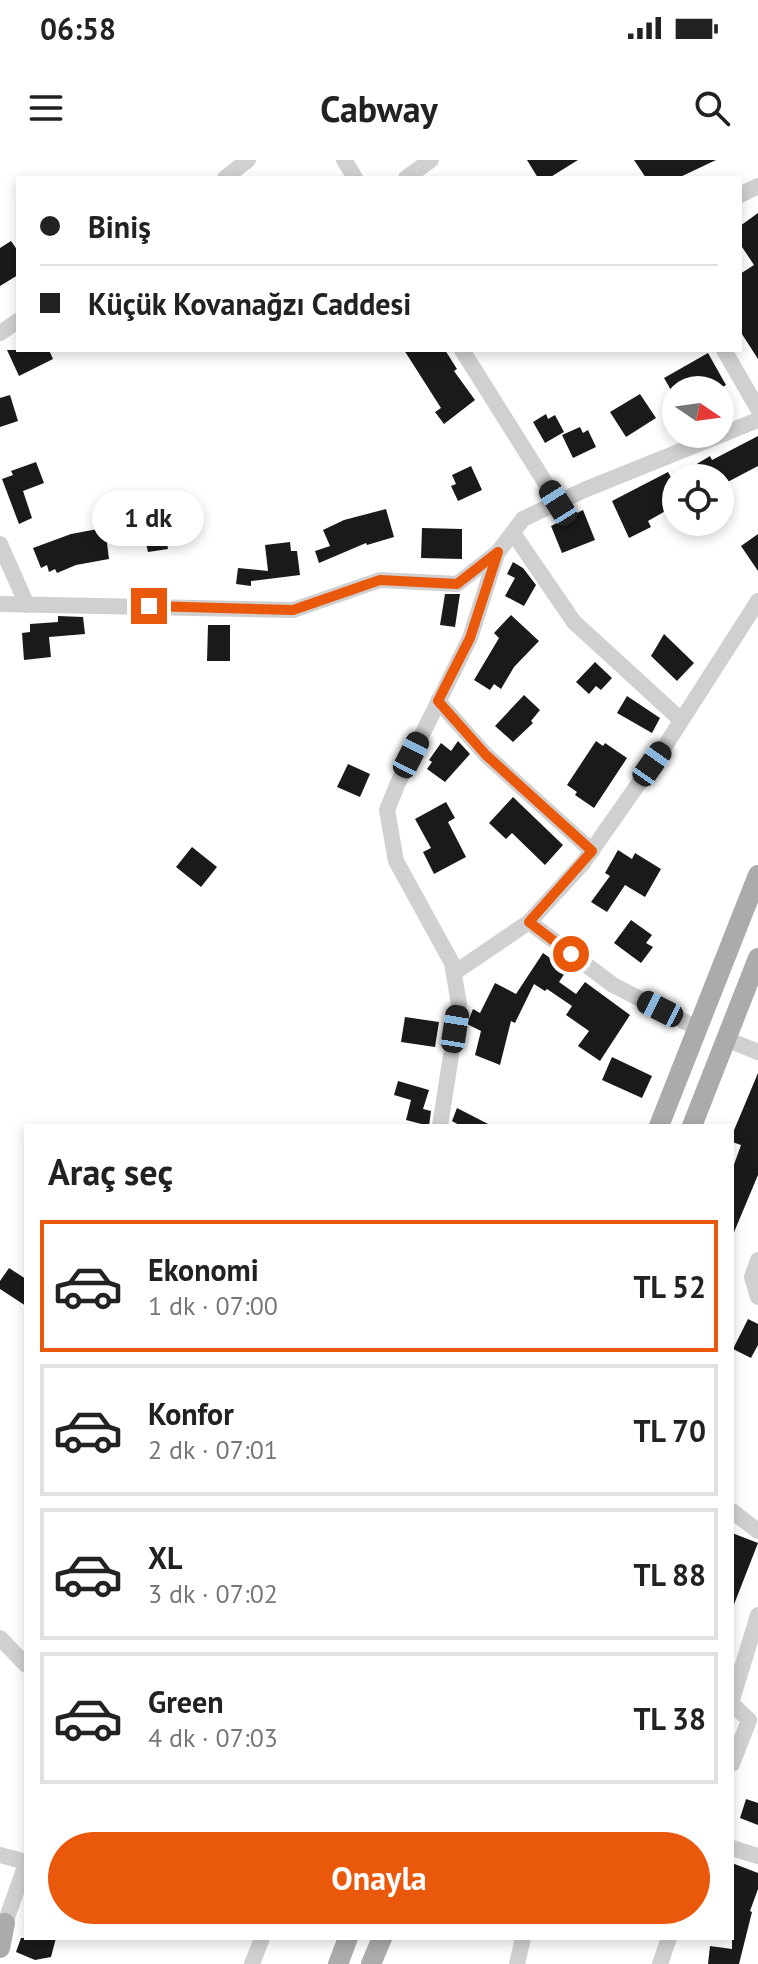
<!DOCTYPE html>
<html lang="tr">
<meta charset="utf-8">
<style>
body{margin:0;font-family:"PT Sans",sans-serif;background:#f6f6f6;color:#222;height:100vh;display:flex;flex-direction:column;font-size:30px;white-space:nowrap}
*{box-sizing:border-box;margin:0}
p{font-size:26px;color:#767676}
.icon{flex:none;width:44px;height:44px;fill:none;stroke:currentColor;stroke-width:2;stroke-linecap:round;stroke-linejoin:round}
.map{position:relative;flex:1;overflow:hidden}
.panel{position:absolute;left:24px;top:964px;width:710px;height:816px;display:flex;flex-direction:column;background:#fff;border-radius:0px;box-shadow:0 4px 12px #0003}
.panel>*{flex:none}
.top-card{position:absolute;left:16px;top:16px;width:726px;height:176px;border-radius:0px;box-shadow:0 4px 12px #0003;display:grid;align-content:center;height:176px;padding:0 24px;background:#fff}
.needle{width:52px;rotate:103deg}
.tools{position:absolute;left:662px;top:216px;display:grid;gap:16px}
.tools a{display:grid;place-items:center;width:72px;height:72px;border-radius:50%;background:#fff;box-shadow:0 4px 12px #0003;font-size:40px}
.end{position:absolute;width:36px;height:36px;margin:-18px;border:10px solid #ea580c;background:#fff;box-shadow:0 0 0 4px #fff}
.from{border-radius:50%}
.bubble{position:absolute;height:56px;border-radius:28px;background:#fff;box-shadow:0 4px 12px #0003;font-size:26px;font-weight:800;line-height:56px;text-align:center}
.car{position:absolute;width:24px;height:48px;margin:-24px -12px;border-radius:10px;box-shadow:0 0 6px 2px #0007;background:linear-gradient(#222 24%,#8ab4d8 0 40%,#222 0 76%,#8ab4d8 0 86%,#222 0)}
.top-card b{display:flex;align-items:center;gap:28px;height:76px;font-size:30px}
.top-card b+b{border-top:2px solid #e0e0e0}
.top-card i{width:20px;height:20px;background:#222}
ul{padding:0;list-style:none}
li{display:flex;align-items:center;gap:24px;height:132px;margin:0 16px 12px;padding:0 8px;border:4px solid #e0e0e0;border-radius:0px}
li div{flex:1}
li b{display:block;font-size:30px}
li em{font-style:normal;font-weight:800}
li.selected{border-color:#ea580c}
li>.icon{width:72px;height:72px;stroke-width:1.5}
h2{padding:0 24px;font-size:36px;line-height:96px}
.button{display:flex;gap:16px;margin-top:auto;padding:16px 24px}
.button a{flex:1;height:92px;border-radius:48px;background:#ea580c;color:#fff;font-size:32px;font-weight:800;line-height:92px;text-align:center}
.status{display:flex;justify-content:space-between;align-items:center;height:56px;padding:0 40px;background:#fff;direction:ltr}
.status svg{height:22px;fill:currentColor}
header{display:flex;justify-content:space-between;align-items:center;height:104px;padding:0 24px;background:#fff;font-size:36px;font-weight:800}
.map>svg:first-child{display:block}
.building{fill:#1a1a1a}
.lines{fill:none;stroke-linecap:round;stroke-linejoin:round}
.minor{stroke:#d0d0d0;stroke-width:16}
.major{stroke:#ababab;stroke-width:20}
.route{stroke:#ea580c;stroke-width:10}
</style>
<div class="status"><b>06:58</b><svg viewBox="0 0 49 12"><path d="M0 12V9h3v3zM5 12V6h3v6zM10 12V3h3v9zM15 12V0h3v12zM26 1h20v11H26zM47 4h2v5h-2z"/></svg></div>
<header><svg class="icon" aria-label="menu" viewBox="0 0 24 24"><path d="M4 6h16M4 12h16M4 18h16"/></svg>Cabway<svg class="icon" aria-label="search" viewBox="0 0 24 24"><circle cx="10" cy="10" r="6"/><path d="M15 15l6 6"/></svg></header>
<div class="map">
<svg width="758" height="1804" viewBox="0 0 758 1804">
<rect width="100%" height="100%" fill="#fff"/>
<!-- building -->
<g class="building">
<polygon points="527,0 578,0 549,18 538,18"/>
<polygon points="634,0 716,0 678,18 646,18"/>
<polygon points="758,53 758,199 740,171 740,114 754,105 740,84 740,66"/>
<polygon points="11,81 18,91 18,115 0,126 0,88"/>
<polygon points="7,190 49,190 53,199 19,216"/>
<polygon points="404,190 445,190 457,209 454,211 475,240 444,264 435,252 441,248"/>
<polygon points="708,193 726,225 718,230 671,230 664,218"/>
<polygon points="640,234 656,258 626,277 610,252"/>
<polygon points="10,235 18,261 0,267 0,238"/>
<polygon points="546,254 548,259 555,255 564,272 545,283 533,262"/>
<polygon points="580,267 583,273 588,270 596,287 573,298 562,275"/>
<polygon points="758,276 758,306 720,326 720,318 676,318 676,345 648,361 651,367 629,378 612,341 668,312 672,319 710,296 712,300"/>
<polygon points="36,302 44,323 23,331 32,358 19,364 2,319 13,315 11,311"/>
<polygon points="471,306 482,330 458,341 451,326 456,324 452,315"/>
<polygon points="386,349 394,377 367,385 366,383 319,403 315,391 330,386 323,370 344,360"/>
<polygon points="583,350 595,380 562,393 551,366"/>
<polygon points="140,355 141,364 164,361 168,389 148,392 145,379 133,381 133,378 107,383 109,399 76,405 57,413 55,409 49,412 47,405 41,408 33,388 71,374 119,365 118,359"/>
<polygon points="422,368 462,369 462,399 421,398"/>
<polygon points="758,374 758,411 741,386"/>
<polygon points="290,382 291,391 297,391 300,415 251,421 251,426 236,424 238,408 268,411 265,385"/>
<polygon points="513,402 523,408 536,425 524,446 505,436 515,418 507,414"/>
<polygon points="445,434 460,434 455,467 440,465"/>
<polygon points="511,455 539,481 514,507 501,529 494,524 490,530 474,520 499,478 494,473"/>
<polygon points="58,456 83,457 85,474 49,477 51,497 24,500 22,473 30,472 30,464 58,462"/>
<polygon points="208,465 230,465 230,501 207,501"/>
<polygon points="664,474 694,503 677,521 651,496"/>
<polygon points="595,502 612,518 601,530 596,526 589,534 576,522"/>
<polygon points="524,535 540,550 531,561 533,563 513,582 495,566"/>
<polygon points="627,536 660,558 652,573 617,553"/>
<polygon points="458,581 470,594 445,622 427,609 432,602 429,600 441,583 451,591"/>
<polygon points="596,581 603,586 605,583 627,598 594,648 575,635 577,632 567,625"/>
<polygon points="348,604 370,614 360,637 337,627"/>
<polygon points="513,637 563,685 545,705 512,673 506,679 489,663"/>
<polygon points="446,642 455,658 448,662 466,697 434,714 423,692 431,688 415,659"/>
<polygon points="192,687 217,707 201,727 176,707"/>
<polygon points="618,690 632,699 635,693 661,709 645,737 625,725 607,752 591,742 610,716 605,713"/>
<polygon points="631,760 652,775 646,783 653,787 641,803 614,783"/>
<polygon points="543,793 567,810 559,822 576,834 585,822 630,855 600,901 578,886 589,871 566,855 572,846 547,829 545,831 534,824 515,863 511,861 500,905 475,895 481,871 467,864 473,849 480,853 495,823 516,834"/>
<polygon points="405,857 439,862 435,887 401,882"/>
<polygon points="612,897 652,916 642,938 602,920"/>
<polygon points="758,913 758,1015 732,1077 732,1010 741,985 732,982 732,975"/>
<polygon points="398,921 429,930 423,949 431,951 429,966 406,960 411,940 394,935"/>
<polygon points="457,948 492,966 461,966 452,961"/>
<polygon points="9,1108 26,1119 26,1146 0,1129 0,1121"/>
<polygon points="748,1159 758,1164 758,1185 751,1198 733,1189"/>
<polygon points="732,1373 758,1383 733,1447 732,1446"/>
<polygon points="746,1639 758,1643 758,1665 740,1658"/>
<polygon points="732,1703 758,1713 758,1729 750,1751 752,1752 739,1804 708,1804 710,1786 732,1789"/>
<polygon points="21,1778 56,1778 51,1797 35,1800 16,1792"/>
</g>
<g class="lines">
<!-- minor -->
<g class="minor">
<polyline points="344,0 355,18"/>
<polyline points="225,18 248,0"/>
<polyline points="406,18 431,0"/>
<polyline points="740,35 758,26"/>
<polyline points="0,173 18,161"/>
<polyline points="462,190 558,343"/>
<polyline points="724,190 758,249"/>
<polyline points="513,373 574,462 681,560"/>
<polyline points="0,384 27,445"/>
<polyline points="0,444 293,450 380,420 457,424 498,392 523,359 584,330 758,260"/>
<polyline points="438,541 486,595 592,691"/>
<polyline points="529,762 613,825 697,868"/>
<polyline points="454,813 529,762 583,703 667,583 758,441"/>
<polyline points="726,879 758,892"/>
<polyline points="440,966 459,844 452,803 396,701 387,650 398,623 470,478 497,394"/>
<polyline points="758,1100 752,1117 758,1137"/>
<polyline points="732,1351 758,1371"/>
<polyline points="0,1478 26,1505"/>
<polyline points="732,1540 758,1455"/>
<polyline points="732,1544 749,1560 732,1604"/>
<polyline points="732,1688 758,1696"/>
<polyline points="0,1695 26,1702"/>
<polyline points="5,1763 26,1704"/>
<polyline points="252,1804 262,1778"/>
<polyline points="517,1804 523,1778"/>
<polyline points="660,1804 669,1778"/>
</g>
<!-- major -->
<g class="major">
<polyline points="659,966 758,715"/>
<polyline points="692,966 758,798"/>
<polyline points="0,1788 5,1763"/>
<polyline points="338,1804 348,1778"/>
<polyline points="371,1804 382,1778"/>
</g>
</g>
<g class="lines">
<!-- route -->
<polyline class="route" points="149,446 293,450 380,420 457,424 498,392 470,478 438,541 486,595 592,691 529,762 571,794"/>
</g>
</svg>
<div class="tools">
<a><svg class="needle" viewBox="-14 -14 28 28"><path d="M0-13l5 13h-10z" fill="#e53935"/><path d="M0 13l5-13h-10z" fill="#767676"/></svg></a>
<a><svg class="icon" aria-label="locate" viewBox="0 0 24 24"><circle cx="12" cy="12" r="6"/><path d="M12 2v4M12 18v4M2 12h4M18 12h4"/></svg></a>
</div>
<i class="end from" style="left:571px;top:794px"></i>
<i class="end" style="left:149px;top:446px"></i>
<div class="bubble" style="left:92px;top:330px;width:112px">1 dk</div>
<i class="car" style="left:558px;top:343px;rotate:328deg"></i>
<i class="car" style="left:411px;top:595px;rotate:27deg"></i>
<i class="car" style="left:652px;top:604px;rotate:35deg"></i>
<i class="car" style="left:660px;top:849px;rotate:297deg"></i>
<i class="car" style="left:455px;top:869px;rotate:9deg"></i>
<div class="top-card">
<b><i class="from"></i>Biniş</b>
<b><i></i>Küçük Kovanağzı Caddesi</b>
</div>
<section class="panel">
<h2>Araç seç</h2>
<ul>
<li class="selected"><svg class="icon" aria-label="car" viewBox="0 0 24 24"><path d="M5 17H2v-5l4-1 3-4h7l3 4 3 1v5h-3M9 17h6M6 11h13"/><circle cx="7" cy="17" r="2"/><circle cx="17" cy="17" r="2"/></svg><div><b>Ekonomi</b><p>1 dk · 07:00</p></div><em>TL 52</em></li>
<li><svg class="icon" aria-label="car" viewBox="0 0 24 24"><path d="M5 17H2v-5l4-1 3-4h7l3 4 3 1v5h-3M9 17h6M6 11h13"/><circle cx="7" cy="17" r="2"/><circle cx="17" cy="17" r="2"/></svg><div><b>Konfor</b><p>2 dk · 07:01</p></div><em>TL 70</em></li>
<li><svg class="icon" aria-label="car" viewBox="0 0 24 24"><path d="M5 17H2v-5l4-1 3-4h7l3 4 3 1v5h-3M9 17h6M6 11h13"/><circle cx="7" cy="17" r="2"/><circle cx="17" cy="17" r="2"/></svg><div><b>XL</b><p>3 dk · 07:02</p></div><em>TL 88</em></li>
<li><svg class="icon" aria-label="car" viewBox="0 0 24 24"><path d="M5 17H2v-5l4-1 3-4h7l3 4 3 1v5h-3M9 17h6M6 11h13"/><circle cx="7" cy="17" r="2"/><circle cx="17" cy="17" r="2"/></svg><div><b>Green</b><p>4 dk · 07:03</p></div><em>TL 38</em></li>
</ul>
<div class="button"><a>Onayla</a></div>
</section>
</div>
